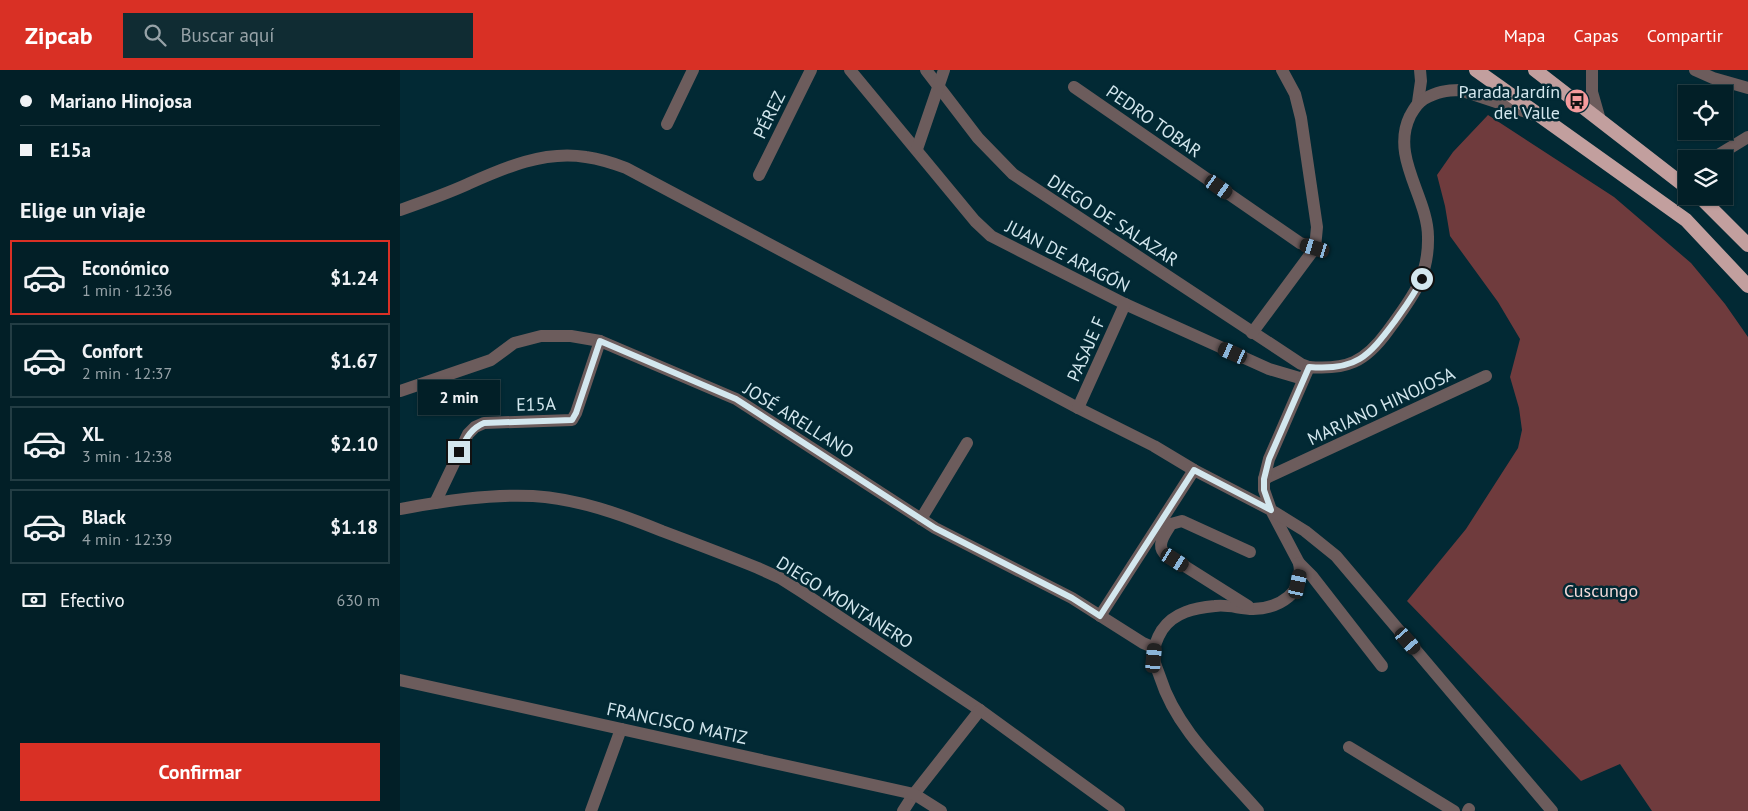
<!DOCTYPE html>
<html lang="es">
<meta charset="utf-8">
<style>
body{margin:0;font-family:"PT Sans",sans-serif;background:#102c33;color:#f1f3f6;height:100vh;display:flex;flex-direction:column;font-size:19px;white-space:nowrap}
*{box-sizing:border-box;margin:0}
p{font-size:16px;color:#96a2a7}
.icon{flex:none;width:28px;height:28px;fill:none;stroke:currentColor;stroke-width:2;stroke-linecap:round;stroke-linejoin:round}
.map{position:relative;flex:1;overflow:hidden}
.sheet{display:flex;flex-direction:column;background:#021f27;width:400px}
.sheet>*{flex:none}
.banner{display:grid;align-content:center;height:110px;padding:0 20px;background:#021f27}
.buttons{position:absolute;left:1278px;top:15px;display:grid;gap:10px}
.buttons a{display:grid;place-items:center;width:55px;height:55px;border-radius:0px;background:#021f27;box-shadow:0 1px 4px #0004,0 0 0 1px #233d44;font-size:25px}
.end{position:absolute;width:22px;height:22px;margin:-11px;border:6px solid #d3e7ee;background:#111;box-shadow:0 0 0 2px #111}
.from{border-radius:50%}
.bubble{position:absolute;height:35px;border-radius:0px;background:#021f27;box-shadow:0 1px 4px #0004,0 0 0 1px #233d44;font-size:16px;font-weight:700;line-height:35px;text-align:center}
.car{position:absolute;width:15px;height:30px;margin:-15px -8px;border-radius:6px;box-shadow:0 0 4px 1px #0007;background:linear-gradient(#222 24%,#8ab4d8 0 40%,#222 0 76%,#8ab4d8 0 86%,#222 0)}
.banner b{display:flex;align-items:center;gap:18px;height:48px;font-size:19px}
.banner b+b{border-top:1px solid #233d44}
.banner i{width:12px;height:12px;background:#f1f3f6}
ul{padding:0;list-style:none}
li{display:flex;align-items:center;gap:15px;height:75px;margin:0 10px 8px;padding:0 10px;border:2px solid #233d44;border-radius:0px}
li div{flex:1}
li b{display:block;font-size:19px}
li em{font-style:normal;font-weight:700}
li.selected{border-color:#d93025}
li>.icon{width:45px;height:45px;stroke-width:1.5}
h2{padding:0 20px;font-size:22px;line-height:60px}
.pay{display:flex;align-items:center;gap:12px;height:55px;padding:0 20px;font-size:19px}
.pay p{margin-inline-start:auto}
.action{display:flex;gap:10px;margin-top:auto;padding:10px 20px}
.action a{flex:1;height:58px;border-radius:0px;background:#d93025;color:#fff;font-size:20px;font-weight:700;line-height:58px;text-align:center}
header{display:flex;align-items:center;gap:30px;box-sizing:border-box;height:70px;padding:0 25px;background:#d93025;color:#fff}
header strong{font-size:24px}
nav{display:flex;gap:28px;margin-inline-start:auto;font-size:18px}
.search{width:350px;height:45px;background:#102c33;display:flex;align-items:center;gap:12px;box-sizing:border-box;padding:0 18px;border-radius:0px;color:#96a2a7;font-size:19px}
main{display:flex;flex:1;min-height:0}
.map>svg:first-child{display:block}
.green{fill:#6f3b3d}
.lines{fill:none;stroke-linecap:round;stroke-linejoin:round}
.minor{stroke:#6c5c5c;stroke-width:12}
.tertiary{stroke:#6c5c5c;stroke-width:12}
.trunk{stroke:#c29f9e;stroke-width:14}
.route{stroke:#d3e7ee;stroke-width:6}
.labels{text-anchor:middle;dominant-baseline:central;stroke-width:5;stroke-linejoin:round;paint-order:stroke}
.poi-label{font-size:18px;fill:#d3e7ee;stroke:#022934;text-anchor:end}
.street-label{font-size:18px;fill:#d3e7ee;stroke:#022934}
.park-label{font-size:18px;fill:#f3dada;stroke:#022934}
</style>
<header>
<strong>Zipcab</strong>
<div class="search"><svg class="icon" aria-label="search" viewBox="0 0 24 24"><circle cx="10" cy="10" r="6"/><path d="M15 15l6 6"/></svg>Buscar aquí</div>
<nav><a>Mapa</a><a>Capas</a><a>Compartir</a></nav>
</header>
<main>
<section class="sheet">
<div class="banner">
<b><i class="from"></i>Mariano Hinojosa</b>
<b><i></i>E15a</b>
</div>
<h2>Elige un viaje</h2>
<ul>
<li class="selected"><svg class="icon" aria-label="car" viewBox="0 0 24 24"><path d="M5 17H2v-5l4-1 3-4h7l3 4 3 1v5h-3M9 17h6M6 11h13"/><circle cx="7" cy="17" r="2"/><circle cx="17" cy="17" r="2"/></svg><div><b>Económico</b><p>1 min · 12:36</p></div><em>$1.24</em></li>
<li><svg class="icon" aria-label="car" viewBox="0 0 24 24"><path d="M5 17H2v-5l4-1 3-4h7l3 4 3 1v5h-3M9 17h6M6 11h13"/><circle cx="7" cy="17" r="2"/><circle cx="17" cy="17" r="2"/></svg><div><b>Confort</b><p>2 min · 12:37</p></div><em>$1.67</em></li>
<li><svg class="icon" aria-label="car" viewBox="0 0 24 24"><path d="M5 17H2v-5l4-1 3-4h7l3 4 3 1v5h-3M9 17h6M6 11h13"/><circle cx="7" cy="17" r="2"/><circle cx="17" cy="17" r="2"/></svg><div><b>XL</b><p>3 min · 12:38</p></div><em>$2.10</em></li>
<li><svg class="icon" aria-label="car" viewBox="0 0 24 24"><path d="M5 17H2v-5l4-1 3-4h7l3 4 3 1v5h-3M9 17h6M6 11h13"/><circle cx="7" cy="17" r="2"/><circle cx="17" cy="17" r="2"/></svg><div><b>Black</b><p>4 min · 12:39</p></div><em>$1.18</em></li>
</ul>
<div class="pay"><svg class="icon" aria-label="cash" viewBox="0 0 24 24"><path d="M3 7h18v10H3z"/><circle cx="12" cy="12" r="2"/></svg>Efectivo<p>630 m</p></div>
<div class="action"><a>Confirmar</a></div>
</section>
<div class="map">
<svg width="1348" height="741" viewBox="0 0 1348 741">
<rect width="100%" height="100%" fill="#022934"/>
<!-- green -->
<polygon class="green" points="1088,45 1214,127 1291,193 1325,234 1348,267 1348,741 1252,741 1220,694 1181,711 1007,531 1066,459 1118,378 1122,360 1119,338 1110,307 1120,269 1098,232 1050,166 1045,136 1037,105 1053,82"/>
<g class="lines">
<!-- minor -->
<g class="minor">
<polyline points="450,0 575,151 591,166 725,234 869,299 903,309"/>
<polyline points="526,0 578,68 613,104 901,294 909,297"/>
<polyline points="1192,0 1192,22 1200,50"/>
<polyline points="1295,0 1313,8 1348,18"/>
<polyline points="674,17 900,173 915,178"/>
<polyline points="267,54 293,0"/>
<polyline points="517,79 544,0"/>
<polyline points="1320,84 1348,67"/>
<polyline points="359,105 411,0"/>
<path d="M 0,140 C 23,132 46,124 68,114 C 104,98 144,80 186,87 C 200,89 213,93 226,98 L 678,338 L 754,376 L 794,400 L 871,440 L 899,493 C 905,523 880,538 853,539 C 840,539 828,534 815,536 C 795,538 774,542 762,560 C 757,568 753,579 754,589 C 755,595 758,601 760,607 C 777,661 822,699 858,741"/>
<polyline points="852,263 915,178 917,157 901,48 895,24 882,0"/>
<polyline points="0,321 91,290 114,273 141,266 171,266 200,271 336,329 535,458 672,528 743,573 755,578"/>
<polyline points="678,338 725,234"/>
<polyline points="864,409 1086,306"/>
<polyline points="35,433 68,364 75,357 84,353 172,350 176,343 200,271"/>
<path d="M 0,439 C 44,431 89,424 133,426 C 179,429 220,444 262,461 C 294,473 326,485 358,498 L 380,508 L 402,522 L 580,640 L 719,741"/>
<polyline points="521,449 567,373"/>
<polyline points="899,493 912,506 982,596"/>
<path d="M 848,536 L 764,483 C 756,474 766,463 771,454 L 782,451 L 850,482"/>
<polyline points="700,546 794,400"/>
<polyline points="949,677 1054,741"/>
<polyline points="191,741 221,659"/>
<polyline points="503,741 514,724 580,640"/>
<polyline points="1068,741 1069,739"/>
</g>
<!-- tertiary -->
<g class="tertiary">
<polyline points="1018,32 1021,11 1020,0"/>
<path d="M 1135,45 L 1060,20 C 1046,20 1037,22 1024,29 C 1017,33 1014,39 1010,46 C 990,87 1028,127 1028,167 C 1029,209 1010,230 987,262 C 965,292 947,300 909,297 L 869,389 L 864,409 L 864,420 L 871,440 L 905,461 L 936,486 L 1152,741"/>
<polyline points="0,610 514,724 541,741"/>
</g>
<!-- trunk -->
<g class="trunk">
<polyline points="1076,0 1286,150 1348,216"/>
<polyline points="1135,0 1286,117"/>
<polyline points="1299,126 1348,175"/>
</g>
</g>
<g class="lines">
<!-- route -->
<path class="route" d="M 59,382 C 66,369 70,359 84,353 L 172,350 L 176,343 L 200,271 L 336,329 L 535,458 L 672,528 L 700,546 L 794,400 L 871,440 L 864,420 L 864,409 L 869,389 L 909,297 C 956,301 968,287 995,251 C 1005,237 1014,225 1022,209"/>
</g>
<!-- icons -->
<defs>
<symbol id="bus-disc" viewBox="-11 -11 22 22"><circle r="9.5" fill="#f59b9d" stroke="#022934"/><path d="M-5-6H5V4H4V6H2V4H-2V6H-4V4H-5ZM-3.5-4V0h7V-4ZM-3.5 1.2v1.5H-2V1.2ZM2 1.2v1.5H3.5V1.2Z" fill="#111"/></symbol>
</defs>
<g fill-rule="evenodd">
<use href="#bus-disc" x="1163" y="17" width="28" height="28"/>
</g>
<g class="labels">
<!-- poi labels -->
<g class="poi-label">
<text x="1160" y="21">Parada Jardín<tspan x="1160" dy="21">del Valle</tspan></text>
</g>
<!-- street labels -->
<g class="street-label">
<text transform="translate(369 45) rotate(-64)">PÉREZ</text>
<text transform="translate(754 51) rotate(35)">PEDRO TOBAR</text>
<text transform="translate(713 150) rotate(33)">DIEGO DE SALAZAR</text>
<text transform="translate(668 186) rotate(27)">JUAN DE ARAGÓN</text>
<text transform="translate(686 279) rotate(-66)">PASAJE F</text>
<text transform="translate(136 334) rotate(-1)">E15A</text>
<text transform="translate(981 336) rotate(-25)">MARIANO HINOJOSA</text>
<text transform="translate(399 350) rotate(32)">JOSÉ ARELLANO</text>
<text transform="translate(445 532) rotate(32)">DIEGO MONTANERO</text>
<text transform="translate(277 653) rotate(12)">FRANCISCO MATIZ</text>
</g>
<!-- park labels -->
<g class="park-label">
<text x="1201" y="520">Cuscungo</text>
</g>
</g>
</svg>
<div class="buttons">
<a><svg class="icon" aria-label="locate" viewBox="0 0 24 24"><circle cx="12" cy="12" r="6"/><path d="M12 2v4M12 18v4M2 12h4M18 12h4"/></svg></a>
<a><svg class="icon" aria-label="layers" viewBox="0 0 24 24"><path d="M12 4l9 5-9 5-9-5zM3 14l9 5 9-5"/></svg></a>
</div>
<i class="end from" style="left:1022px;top:209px"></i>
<i class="end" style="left:59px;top:382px"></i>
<div class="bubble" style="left:18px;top:310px;width:82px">2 min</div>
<i class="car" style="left:819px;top:117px;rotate:125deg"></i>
<i class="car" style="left:915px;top:178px;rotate:287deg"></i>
<i class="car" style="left:833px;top:283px;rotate:294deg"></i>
<i class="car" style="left:775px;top:490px;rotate:122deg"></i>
<i class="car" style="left:898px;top:514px;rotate:12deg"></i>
<i class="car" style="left:1008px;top:571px;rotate:139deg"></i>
<i class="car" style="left:754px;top:588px;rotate:5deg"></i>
</div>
</main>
